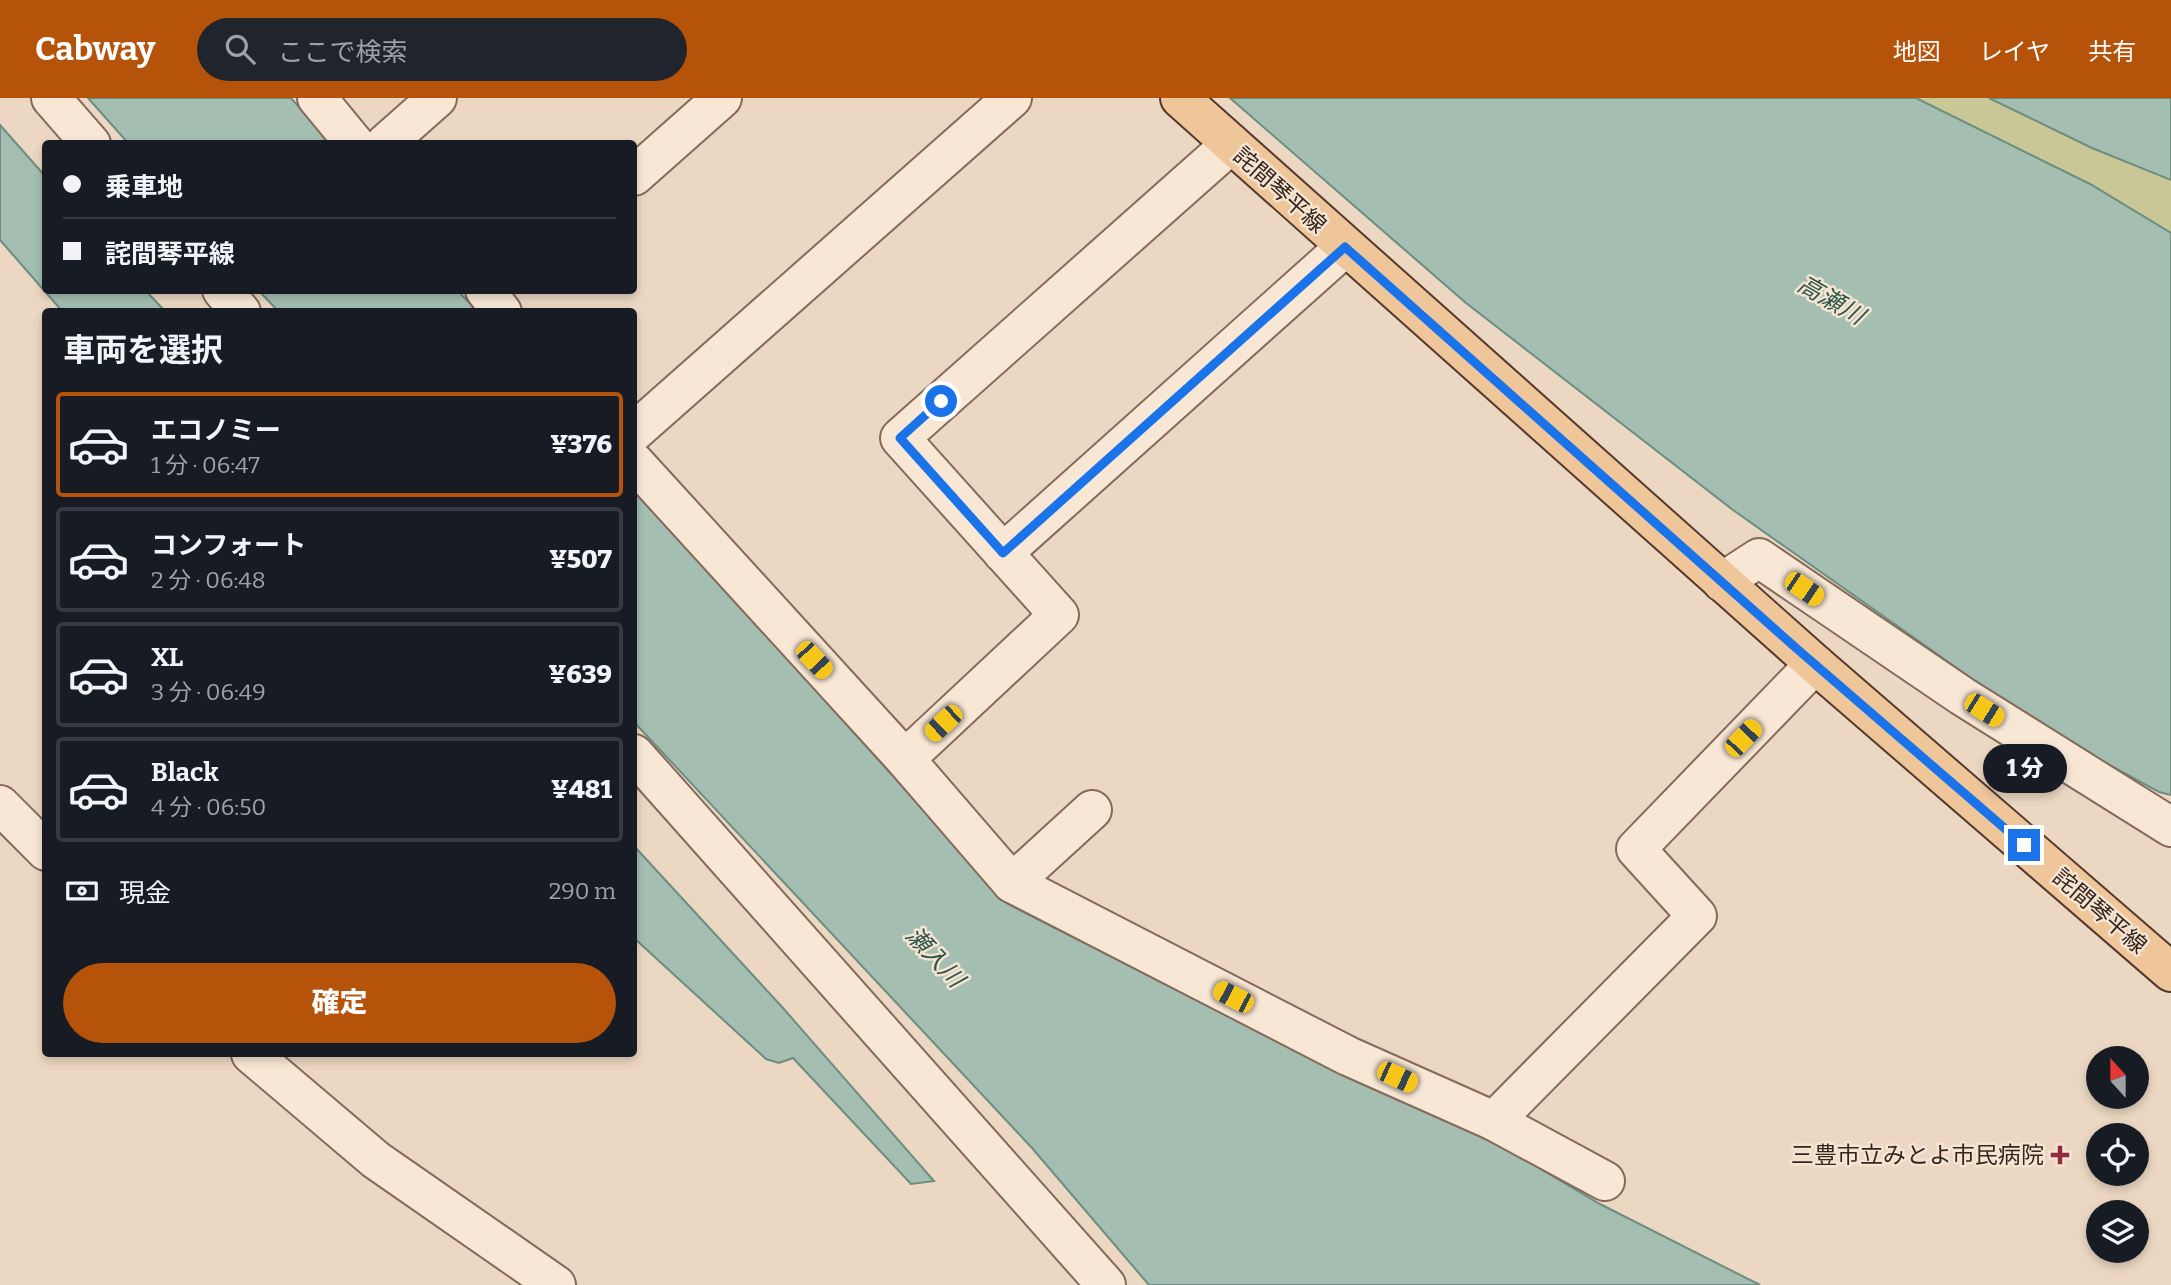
<!DOCTYPE html>
<html lang="ja">
<meta charset="utf-8">
<style>
body{margin:0;font-family:Bitter,"Noto Sans JP",serif;background:#20242c;color:#f1f3f6;height:100vh;display:flex;flex-direction:column;font-size:26px;white-space:nowrap}
*{box-sizing:border-box;margin:0}
p{font-size:23px;color:#9ea1a6}
.icon{flex:none;width:38px;height:38px;fill:none;stroke:currentColor;stroke-width:2;stroke-linecap:round;stroke-linejoin:round}
.map{position:relative;flex:1;overflow:hidden}
.panel{position:absolute;left:42px;top:210px;width:595px;height:749px;display:flex;flex-direction:column;background:#171b24;border-radius:7px;box-shadow:0 4px 10px #0003}
.panel>*{flex:none}
.banner{position:absolute;left:42px;top:42px;width:595px;height:154px;border-radius:7px;box-shadow:0 4px 10px #0003;display:grid;align-content:center;height:154px;padding:0 21px;background:#171b24}
.needle{width:46px;rotate:339deg}
.fabs{position:absolute;left:2086px;top:948px;display:grid;gap:14px}
.fabs a{display:grid;place-items:center;width:63px;height:63px;border-radius:50%;background:#171b24;box-shadow:0 4px 10px #0003;font-size:35px}
.end{position:absolute;width:32px;height:32px;margin:-16px;border:9px solid #1a73e8;background:#fff;box-shadow:0 0 0 4px #fff}
.from{border-radius:50%}
.bubble{position:absolute;height:49px;border-radius:24px;background:#171b24;box-shadow:0 4px 10px #0003;font-size:23px;font-weight:800;line-height:49px;text-align:center}
.car{position:absolute;width:21px;height:42px;margin:-21px -10px;border-radius:9px;box-shadow:0 0 5px 2px #0007;background:linear-gradient(#f5c518 24%,#345 0 40%,#f5c518 0 76%,#345 0 86%,#f5c518 0)}
.banner b{display:flex;align-items:center;gap:24px;height:66px;font-size:26px}
.banner b+b{border-top:2px solid #363941}
.banner i{width:18px;height:18px;background:#f1f3f6}
ul{padding:0;list-style:none}
li{display:flex;align-items:center;gap:21px;height:105px;margin:0 14px 10px;padding:0 7px;border:4px solid #363941;border-radius:7px}
li div{flex:1}
li b{display:block;font-size:26px}
li em{font-style:normal;font-weight:800}
li.current{border-color:#b45309}
li>.icon{width:63px;height:63px;stroke-width:1.5}
h2{padding:0 21px;font-size:32px;line-height:84px}
.pay{display:flex;align-items:center;gap:18px;height:77px;padding:0 21px;font-size:26px}
.pay p{margin-inline-start:auto}
.primary-button{display:flex;gap:14px;margin-top:auto;padding:14px 21px}
.primary-button a{flex:1;height:80px;border-radius:42px;background:#b45309;color:#fff;font-size:28px;font-weight:800;line-height:80px;text-align:center}
header{display:flex;align-items:center;gap:42px;box-sizing:border-box;height:98px;padding:0 35px;background:#b45309;color:#fff}
header strong{font-size:33px}
nav{display:flex;gap:38px;margin-inline-start:auto;font-size:24px}
.search{width:490px;height:63px;background:#20242c;display:flex;align-items:center;gap:18px;box-sizing:border-box;padding:0 24px;border-radius:38px;color:#9ea1a6;font-size:26px}
.map>svg:first-child{display:block}
.green{fill:#cac796}
.water{fill:#a4bfb2;stroke:#6c8d7f;stroke-width:2}
.lines{fill:none;stroke-linecap:round;stroke-linejoin:round}
.street-casing{stroke:#85695a;stroke-width:42}
.primary-casing{stroke:#53392e;stroke-width:42}
.street{stroke:#f8e7d5;stroke-width:38}
.primary{stroke:#efc69a;stroke-width:38}
.route{stroke:#1a73e8;stroke-width:9}
.poi-dot{fill:#932c3e;stroke:#f4e4d1;stroke-width:2.5}
.labels{text-anchor:middle;dominant-baseline:central;stroke-width:5;stroke-linejoin:round;paint-order:stroke}
.street-label{font-size:23px;fill:#36251e;stroke:#f4e4d1}
.poi-label{font-size:23px;fill:#36251e;stroke:#f4e4d1;text-anchor:end}
.water-label{font-size:24px;font-style:italic;fill:#2d554c;stroke:#f4e4d1}
</style>
<header>
<strong>Cabway</strong>
<div class="search"><svg class="icon" aria-label="search" viewBox="0 0 24 24"><circle cx="10" cy="10" r="6"/><path d="M15 15l6 6"/></svg>ここで検索</div>
<nav><a>地図</a><a>レイヤ</a><a>共有</a></nav>
</header>
<div class="map">
<svg width="2171" height="1187" viewBox="0 0 2171 1187">
<rect width="100%" height="100%" fill="#ecd8c2"/>
<!-- green -->
<polygon class="green" points="1916,0 1989,0 2092,50 2171,82 2171,135 2090,86"/>
<!-- water -->
<g class="water">
<polygon points="88,0 291,0 331,45 128,45"/>
<polygon points="1230,0 1916,0 2090,86 2171,135 2171,697 2159,694 2082,652 1988,592 1733,412 1466,205"/>
<polygon points="1989,0 2171,0 2171,82 2092,50"/>
<polygon points="0,27 45,78 46,192 146,193 165,213 62,213 0,142"/>
<polygon points="259,193 458,193 477,213 278,213"/>
<polygon points="634,390 1008,806 1261,935 1500,1047 1600,1106 1760,1187 1149,1187 1032,1050 634,624"/>
<polygon points="634,748 783,910 934,1083 911,1086 793,960 779,965 766,961 634,840"/>
</g>
<g class="lines">
<defs>
<g id="street">
<polyline points="51,0 91,46"/>
<polyline points="317,0 355,46"/>
<polyline points="385,46 437,0"/>
<polyline points="634,78 722,0"/>
<polyline points="222,192 241,214"/>
<polyline points="485,192 502,214"/>
<polyline points="634,334 1012,0"/>
<polyline points="634,364 905,661 1012,785 1348,958 1494,1023 1697,818 1636,751 1815,566"/>
<polyline points="1003,455 1345,149"/>
<polyline points="1722,484 1759,460 1962,598 2171,729"/>
<polyline points="634,656 1106,1187"/>
<polyline points="905,661 1059,517 900,340 1230,47"/>
<polyline points="0,707 46,753"/>
<polyline points="1012,785 1092,712"/>
<polyline points="251,956 376,1062 556,1187"/>
<polyline points="1494,1023 1605,1083"/>
</g>
<polyline id="primary" points="1180,0 1815,566 2171,874"/>
</defs>
<!-- street casing -->
<use href="#street" class="street-casing"/>
<!-- primary casing -->
<use href="#primary" class="primary-casing"/>
<!-- street -->
<use href="#street" class="street"/>
<!-- primary -->
<use href="#primary" class="primary"/>
</g>
<g class="lines">
<!-- route -->
<polyline class="route" points="941,303 900,340 1003,455 1345,149 1796,550 2024,747"/>
</g>
<!-- markers -->
<path class="poi-dot" d="M2056.5 1046.5h7v7h7v7h-7v7h-7v-7h-7v-7h7z"/>
<g class="labels">
<!-- street labels -->
<g class="street-label">
<text transform="translate(1280 92) rotate(42)">詫間琴平線</text>
<text transform="translate(2100 813) rotate(41)">詫間琴平線</text>
</g>
<!-- poi labels -->
<g class="poi-label">
<text x="2044" y="1057">三豊市立みとよ市民病院</text>
</g>
<!-- water labels -->
<g class="water-label">
<text transform="translate(1831 202) rotate(30)">高瀬川</text>
<text transform="translate(935 859) rotate(47)">瀬入川</text>
</g>
</g>
</svg>
<div class="fabs">
<a><svg class="needle" viewBox="-14 -14 28 28"><path d="M0-13l5 13h-10z" fill="#e53935"/><path d="M0 13l5-13h-10z" fill="#9ea1a6"/></svg></a>
<a><svg class="icon" aria-label="locate" viewBox="0 0 24 24"><circle cx="12" cy="12" r="6"/><path d="M12 2v4M12 18v4M2 12h4M18 12h4"/></svg></a>
<a><svg class="icon" aria-label="layers" viewBox="0 0 24 24"><path d="M12 4l9 5-9 5-9-5zM3 14l9 5 9-5"/></svg></a>
</div>
<i class="end from" style="left:941px;top:303px"></i>
<i class="end" style="left:2024px;top:747px"></i>
<div class="bubble" style="left:1983px;top:646px;width:84px">1 分</div>
<i class="car" style="left:1804px;top:491px;rotate:124deg"></i>
<i class="car" style="left:814px;top:562px;rotate:137deg"></i>
<i class="car" style="left:1984px;top:612px;rotate:122deg"></i>
<i class="car" style="left:943px;top:625px;rotate:227deg"></i>
<i class="car" style="left:1743px;top:640px;rotate:44deg"></i>
<i class="car" style="left:1233px;top:899px;rotate:297deg"></i>
<i class="car" style="left:1397px;top:979px;rotate:115deg"></i>
<div class="banner">
<b><i class="from"></i>乗車地</b>
<b><i></i>詫間琴平線</b>
</div>
<section class="panel">
<h2>車両を選択</h2>
<ul>
<li class="current"><svg class="icon" aria-label="car" viewBox="0 0 24 24"><path d="M5 17H2v-5l4-1 3-4h7l3 4 3 1v5h-3M9 17h6M6 11h13"/><circle cx="7" cy="17" r="2"/><circle cx="17" cy="17" r="2"/></svg><div><b>エコノミー</b><p>1 分 · 06:47</p></div><em>¥376</em></li>
<li><svg class="icon" aria-label="car" viewBox="0 0 24 24"><path d="M5 17H2v-5l4-1 3-4h7l3 4 3 1v5h-3M9 17h6M6 11h13"/><circle cx="7" cy="17" r="2"/><circle cx="17" cy="17" r="2"/></svg><div><b>コンフォート</b><p>2 分 · 06:48</p></div><em>¥507</em></li>
<li><svg class="icon" aria-label="car" viewBox="0 0 24 24"><path d="M5 17H2v-5l4-1 3-4h7l3 4 3 1v5h-3M9 17h6M6 11h13"/><circle cx="7" cy="17" r="2"/><circle cx="17" cy="17" r="2"/></svg><div><b>XL</b><p>3 分 · 06:49</p></div><em>¥639</em></li>
<li><svg class="icon" aria-label="car" viewBox="0 0 24 24"><path d="M5 17H2v-5l4-1 3-4h7l3 4 3 1v5h-3M9 17h6M6 11h13"/><circle cx="7" cy="17" r="2"/><circle cx="17" cy="17" r="2"/></svg><div><b>Black</b><p>4 分 · 06:50</p></div><em>¥481</em></li>
</ul>
<div class="pay"><svg class="icon" aria-label="cash" viewBox="0 0 24 24"><path d="M3 7h18v10H3z"/><circle cx="12" cy="12" r="2"/></svg>現金<p>290 m</p></div>
<div class="primary-button"><a>確定</a></div>
</section>
</div>
